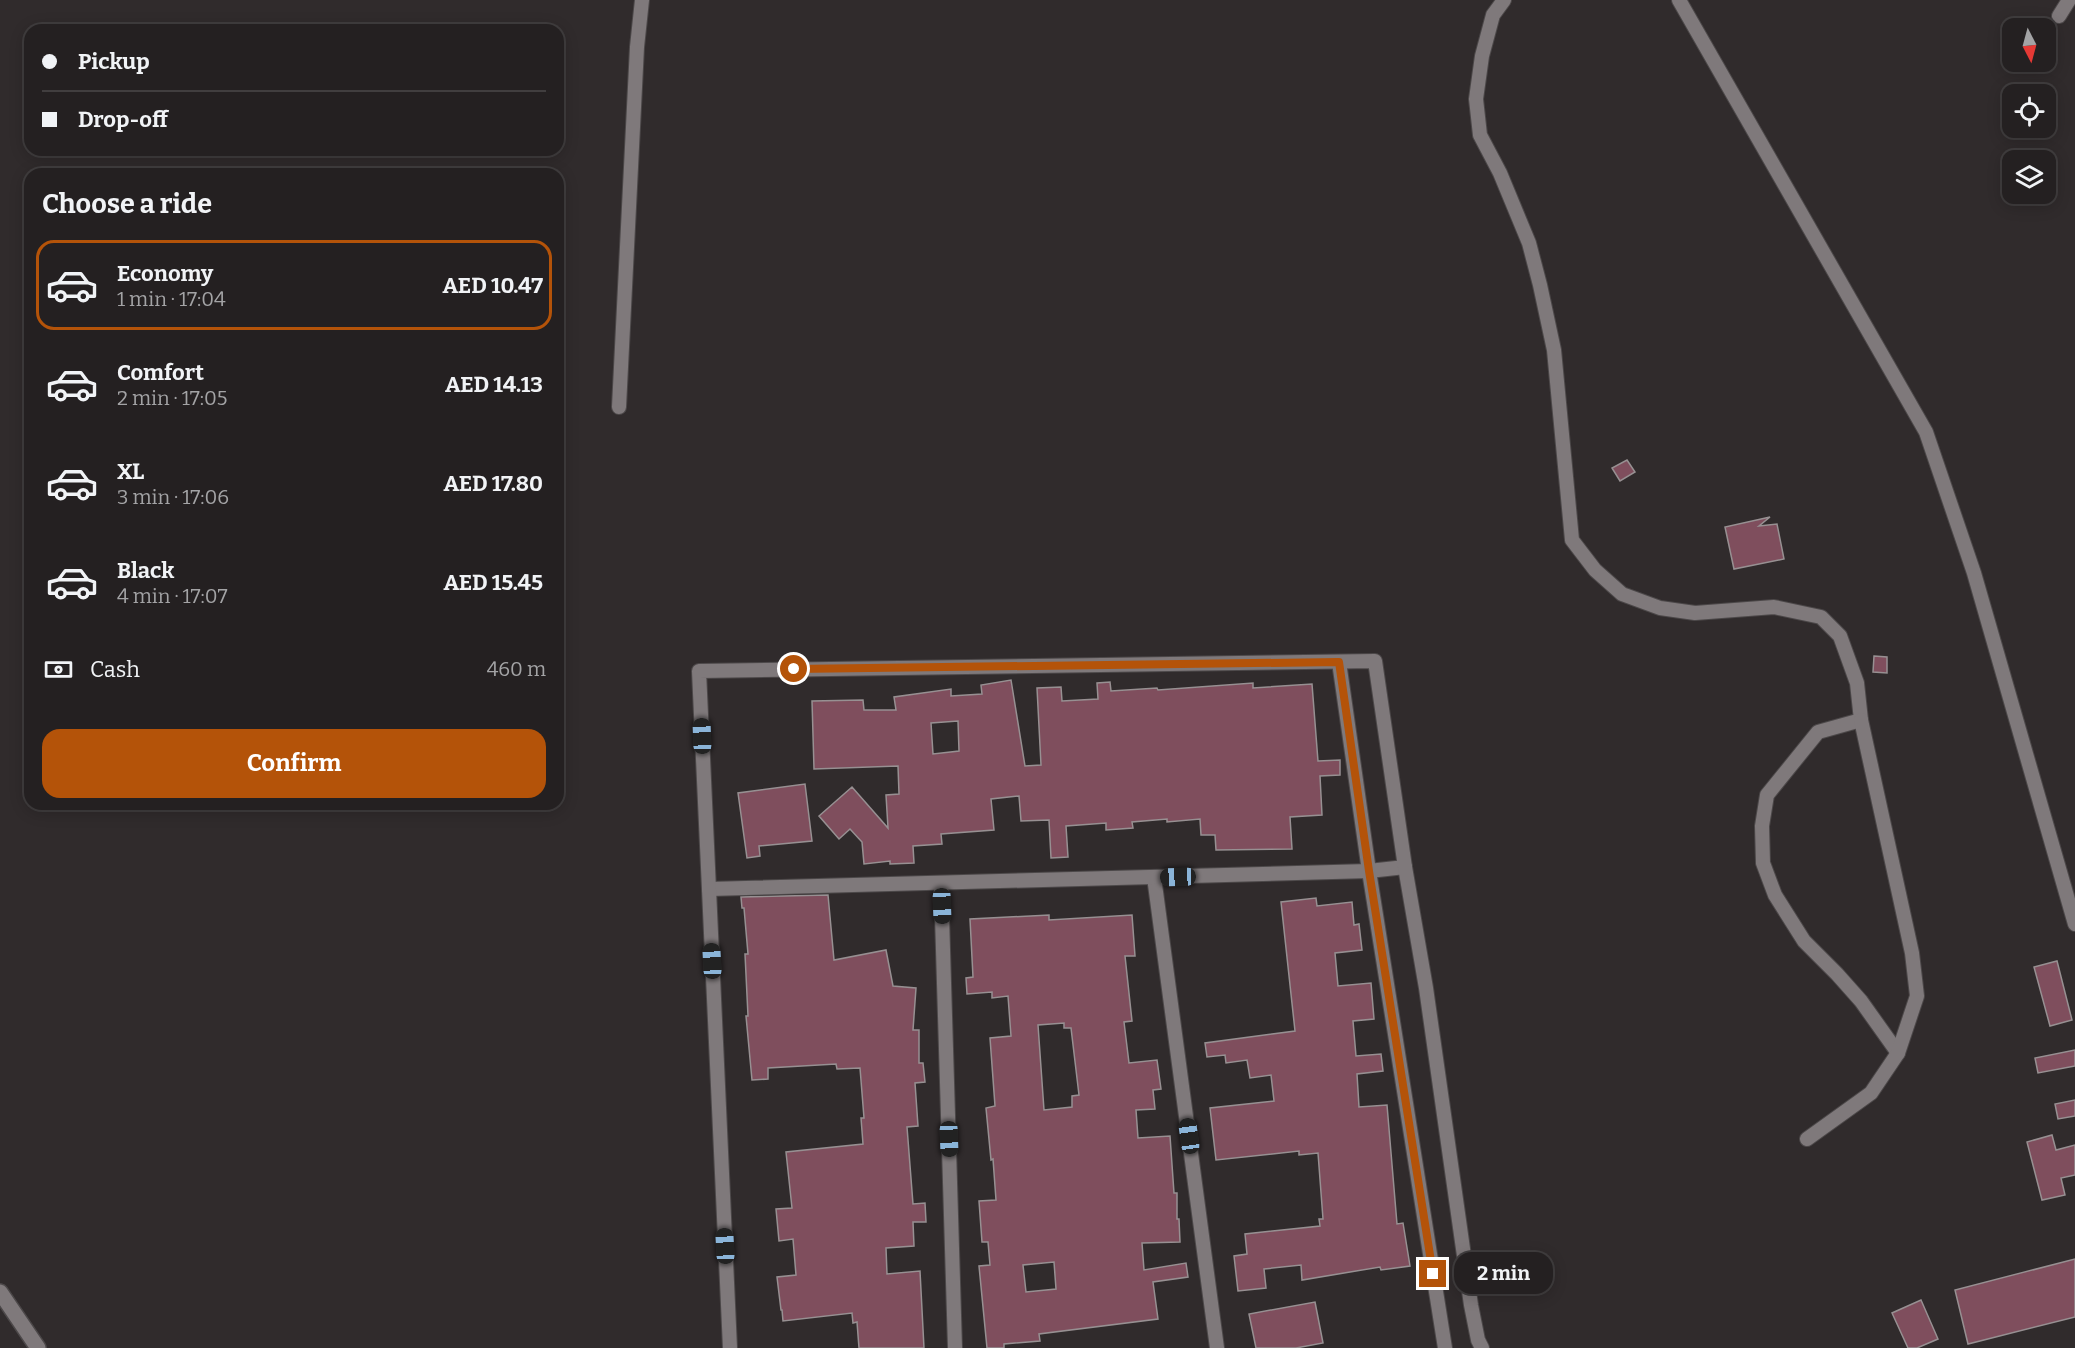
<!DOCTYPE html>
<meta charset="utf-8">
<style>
body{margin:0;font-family:Bitter,serif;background:#302d2e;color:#f1f3f6;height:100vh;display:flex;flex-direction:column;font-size:22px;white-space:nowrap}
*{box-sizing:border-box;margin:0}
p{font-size:20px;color:#a3a3a5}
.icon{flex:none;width:33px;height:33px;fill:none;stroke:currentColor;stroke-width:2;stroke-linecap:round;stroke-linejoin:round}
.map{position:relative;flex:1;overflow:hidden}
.drawer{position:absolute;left:24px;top:168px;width:540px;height:642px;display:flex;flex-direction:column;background:#242021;border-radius:18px;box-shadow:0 3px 15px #0003,0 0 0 2px #413e3f}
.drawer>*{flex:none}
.hud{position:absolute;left:24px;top:24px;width:540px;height:132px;border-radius:18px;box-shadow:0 3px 15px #0003,0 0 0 2px #413e3f;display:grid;align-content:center;height:132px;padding:0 18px;background:#242021}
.needle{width:39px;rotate:174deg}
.controls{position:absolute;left:2002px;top:18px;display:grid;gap:12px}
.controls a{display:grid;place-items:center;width:54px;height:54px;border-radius:12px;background:#242021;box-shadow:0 3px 15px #0003,0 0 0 2px #413e3f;font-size:30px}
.end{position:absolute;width:27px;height:27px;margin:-14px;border:8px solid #b45309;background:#fff;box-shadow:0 0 0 3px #fff}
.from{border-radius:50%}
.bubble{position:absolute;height:42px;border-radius:18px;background:#242021;box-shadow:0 3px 15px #0003,0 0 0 2px #413e3f;font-size:20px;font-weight:700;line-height:42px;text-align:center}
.car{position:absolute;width:18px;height:36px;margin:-18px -9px;border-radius:8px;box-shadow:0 0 4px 2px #0007;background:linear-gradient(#222 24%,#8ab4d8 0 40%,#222 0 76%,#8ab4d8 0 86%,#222 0)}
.hud b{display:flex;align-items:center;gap:21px;height:57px;font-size:22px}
.hud b+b{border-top:2px solid #413e3f}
.hud i{width:15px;height:15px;background:#f1f3f6}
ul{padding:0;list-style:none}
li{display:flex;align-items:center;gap:18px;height:90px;margin:0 12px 9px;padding:0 6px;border:3px solid transparent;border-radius:18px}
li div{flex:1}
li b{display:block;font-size:22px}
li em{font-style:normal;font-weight:700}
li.active{border-color:#b45309}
li>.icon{width:54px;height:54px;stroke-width:1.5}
h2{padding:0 18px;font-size:27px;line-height:72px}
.pay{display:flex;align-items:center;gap:15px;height:66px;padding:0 18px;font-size:22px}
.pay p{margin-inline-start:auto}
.button{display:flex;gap:12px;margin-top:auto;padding:12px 18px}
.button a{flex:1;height:69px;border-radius:18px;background:#b45309;color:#fff;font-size:24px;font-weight:700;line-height:69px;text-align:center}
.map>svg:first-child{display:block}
.building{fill:#7f4e5d;stroke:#979092;stroke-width:1.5;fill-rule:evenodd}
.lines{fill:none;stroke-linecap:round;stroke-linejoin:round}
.minor-casing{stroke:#4c4849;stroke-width:16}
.secondary-casing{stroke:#4c4849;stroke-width:18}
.minor{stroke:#7f797b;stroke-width:14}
.secondary{stroke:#7f797b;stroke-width:15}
.route{stroke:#b45309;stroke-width:8}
</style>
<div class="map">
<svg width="2075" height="1348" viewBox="0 0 2075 1348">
<rect width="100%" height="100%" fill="#302b2c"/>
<!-- building -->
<g class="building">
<polygon points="1627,460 1635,472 1620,481 1612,468"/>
<polygon points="1770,517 1759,526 1777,524 1784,559 1734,569 1725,527"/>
<polygon points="1874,656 1887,657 1887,673 1873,672"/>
<path d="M 1011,680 L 1025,766 L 1041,765 L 1037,688 L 1061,687 L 1062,701 L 1098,699 L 1097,683 L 1110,682 L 1111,691 L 1157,688 L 1158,690 L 1253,683 L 1253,688 L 1312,684 L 1318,761 L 1340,760 L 1340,775 L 1320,776 L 1322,815 L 1290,817 L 1292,849 L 1216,850 L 1215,835 L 1201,835 L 1200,819 L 1167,822 L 1167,819 L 1132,822 L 1133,828 L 1106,830 L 1106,823 L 1066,826 L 1068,857 L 1051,858 L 1049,820 L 1021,821 L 1019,796 L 991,799 L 994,830 L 941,834 L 942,844 L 913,846 L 914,863 L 890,864 L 890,861 L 864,864 L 862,842 L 850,829 L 839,839 L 819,816 L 852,787 L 888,828 L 886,795 L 899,794 L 898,766 L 814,769 L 812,701 L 863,700 L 864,710 L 896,710 L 894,697 L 951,689 L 951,696 L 982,694 L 981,685 ZM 958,721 L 959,751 L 933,754 L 931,723 Z"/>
<polygon points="805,784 812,841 759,846 760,856 747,858 738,793"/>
<polygon points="828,895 834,960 886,950 893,986 916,988 913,1030 919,1030 919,1063 923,1063 925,1082 915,1083 918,1126 907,1127 913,1204 925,1203 926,1222 913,1222 914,1246 886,1248 887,1274 920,1271 924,1348 859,1348 857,1322 853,1323 852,1313 783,1321 782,1310 781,1310 777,1277 796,1275 793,1239 779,1241 776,1209 792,1208 786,1152 863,1144 861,1118 864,1118 860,1068 837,1069 836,1064 768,1068 768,1079 752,1080 746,1016 748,1016 745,954 748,954 744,908 742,908 741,897"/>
<polygon points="1316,898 1317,906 1352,902 1354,925 1359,924 1362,950 1335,953 1338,986 1371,983 1374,1019 1353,1021 1356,1056 1381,1054 1383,1071 1357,1074 1359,1107 1387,1105 1397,1224 1403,1223 1410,1266 1381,1270 1380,1267 1302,1280 1301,1265 1264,1269 1266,1288 1238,1291 1234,1256 1247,1254 1245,1234 1320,1226 1319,1219 1323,1219 1318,1153 1299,1155 1299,1151 1216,1160 1210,1108 1274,1101 1271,1075 1250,1078 1247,1060 1226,1063 1225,1055 1207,1057 1205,1043 1295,1031 1281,902"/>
<path d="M 1049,915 L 1049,920 L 1132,915 L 1135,956 L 1125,956 L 1132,1021 L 1124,1022 L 1129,1063 L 1157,1060 L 1161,1089 L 1153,1090 L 1155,1109 L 1136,1110 L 1138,1138 L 1170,1136 L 1174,1193 L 1177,1193 L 1177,1219 L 1179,1219 L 1180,1242 L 1142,1243 L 1144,1270 L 1186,1263 L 1188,1277 L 1153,1282 L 1158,1319 L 1039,1334 L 1040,1341 L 1004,1344 L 1004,1348 L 987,1348 L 979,1266 L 990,1265 L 988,1242 L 982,1242 L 979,1201 L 996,1200 L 993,1159 L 991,1160 L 986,1108 L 995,1106 L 990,1038 L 1011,1036 L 1008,996 L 992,998 L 992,992 L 967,994 L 966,978 L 973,977 L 970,919 ZM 1064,1023 L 1064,1028 L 1071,1028 L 1079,1095 L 1072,1096 L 1072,1107 L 1044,1110 L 1038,1025 ZM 1054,1262 L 1056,1289 L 1026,1292 L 1023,1265 Z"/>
<polygon points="2057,961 2072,1020 2050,1026 2034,967"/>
<polygon points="2075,1050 2075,1066 2038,1073 2035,1058"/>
<polygon points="2075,1100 2075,1116 2058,1119 2055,1104"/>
<polygon points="2052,1135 2056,1150 2075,1145 2075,1175 2061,1178 2065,1195 2042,1200 2027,1142"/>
<polygon points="2075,1259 2075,1317 1968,1344 1955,1290"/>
<polygon points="1921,1300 1938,1339 1917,1348 1908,1348 1892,1313"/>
<polygon points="1315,1302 1323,1343 1296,1348 1256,1348 1249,1314"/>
</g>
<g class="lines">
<defs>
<g id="minor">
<polyline points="1504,0 1493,15 1482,56 1476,99 1480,135 1500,173 1529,243 1540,285 1554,350 1572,540 1595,570 1622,594 1660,608 1695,613 1774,607 1821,617 1840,636 1857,683 1861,720 1818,732 1767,795 1762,826 1763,863 1775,895 1804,941 1837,974 1861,1001 1898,1053"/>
<polyline points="1679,0 1926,432 1974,573 2075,924"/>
<polyline points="2059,16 2069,0"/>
<polyline points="619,407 637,47 642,0"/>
<polyline points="1339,662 1369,871 1445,1348"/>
<polyline points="1154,877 1217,1348"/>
<polyline points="941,883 955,1348"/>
<polyline points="709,889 1369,871 1405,867"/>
<polyline points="1807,1139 1871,1093 1898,1053 1917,996 1912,953 1861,720"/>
<polyline points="730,1348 699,671 1375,661 1405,867 1426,988 1471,1305 1478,1340 1482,1348"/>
</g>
<polyline id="secondary" points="0,1292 38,1348"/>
</defs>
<!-- minor casing -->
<use href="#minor" class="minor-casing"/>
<!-- secondary casing -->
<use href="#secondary" class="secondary-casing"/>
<!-- minor -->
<use href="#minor" class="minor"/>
<!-- secondary -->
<use href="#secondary" class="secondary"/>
</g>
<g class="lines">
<!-- route -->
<polyline class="route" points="794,669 1339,662 1369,871 1433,1274"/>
</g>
</svg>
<div class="controls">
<a><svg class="needle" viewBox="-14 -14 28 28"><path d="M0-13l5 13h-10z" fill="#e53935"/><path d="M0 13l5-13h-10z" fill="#a3a3a5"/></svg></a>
<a><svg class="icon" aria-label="locate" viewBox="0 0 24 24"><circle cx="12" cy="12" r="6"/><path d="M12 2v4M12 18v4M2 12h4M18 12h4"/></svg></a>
<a><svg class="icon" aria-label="layers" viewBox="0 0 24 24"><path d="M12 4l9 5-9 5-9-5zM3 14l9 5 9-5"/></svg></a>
</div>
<i class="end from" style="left:794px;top:669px"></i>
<i class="end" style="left:1433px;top:1274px"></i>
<div class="bubble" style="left:1454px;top:1252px;width:99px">2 min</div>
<i class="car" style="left:702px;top:736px;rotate:358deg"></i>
<i class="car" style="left:1178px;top:877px;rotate:268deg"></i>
<i class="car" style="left:942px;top:906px;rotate:178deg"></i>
<i class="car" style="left:712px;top:961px;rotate:357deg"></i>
<i class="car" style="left:1189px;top:1136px;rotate:352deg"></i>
<i class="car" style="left:949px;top:1139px;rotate:178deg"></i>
<i class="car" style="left:725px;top:1246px;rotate:357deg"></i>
<div class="hud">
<b><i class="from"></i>Pickup</b>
<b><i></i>Drop-off</b>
</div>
<section class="drawer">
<h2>Choose a ride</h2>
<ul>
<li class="active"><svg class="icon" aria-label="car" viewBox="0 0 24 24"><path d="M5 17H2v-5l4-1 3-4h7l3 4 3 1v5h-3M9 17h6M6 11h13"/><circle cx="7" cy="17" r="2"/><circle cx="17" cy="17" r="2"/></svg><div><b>Economy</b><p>1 min · 17:04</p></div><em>AED 10.47</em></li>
<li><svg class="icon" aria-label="car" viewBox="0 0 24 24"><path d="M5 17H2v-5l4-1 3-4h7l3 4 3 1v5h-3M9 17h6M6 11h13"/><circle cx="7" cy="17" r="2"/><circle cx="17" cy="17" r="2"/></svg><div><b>Comfort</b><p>2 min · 17:05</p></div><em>AED 14.13</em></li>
<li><svg class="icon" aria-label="car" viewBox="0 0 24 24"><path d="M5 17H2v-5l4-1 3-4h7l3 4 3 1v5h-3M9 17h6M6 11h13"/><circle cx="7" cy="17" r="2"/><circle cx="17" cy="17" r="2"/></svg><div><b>XL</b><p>3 min · 17:06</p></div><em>AED 17.80</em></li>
<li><svg class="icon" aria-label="car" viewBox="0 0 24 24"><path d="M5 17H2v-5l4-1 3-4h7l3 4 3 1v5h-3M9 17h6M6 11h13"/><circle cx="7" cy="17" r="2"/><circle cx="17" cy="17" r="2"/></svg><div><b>Black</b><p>4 min · 17:07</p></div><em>AED 15.45</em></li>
</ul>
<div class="pay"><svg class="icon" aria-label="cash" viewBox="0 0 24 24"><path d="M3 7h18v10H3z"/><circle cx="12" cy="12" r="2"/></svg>Cash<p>460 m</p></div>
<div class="button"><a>Confirm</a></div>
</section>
</div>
